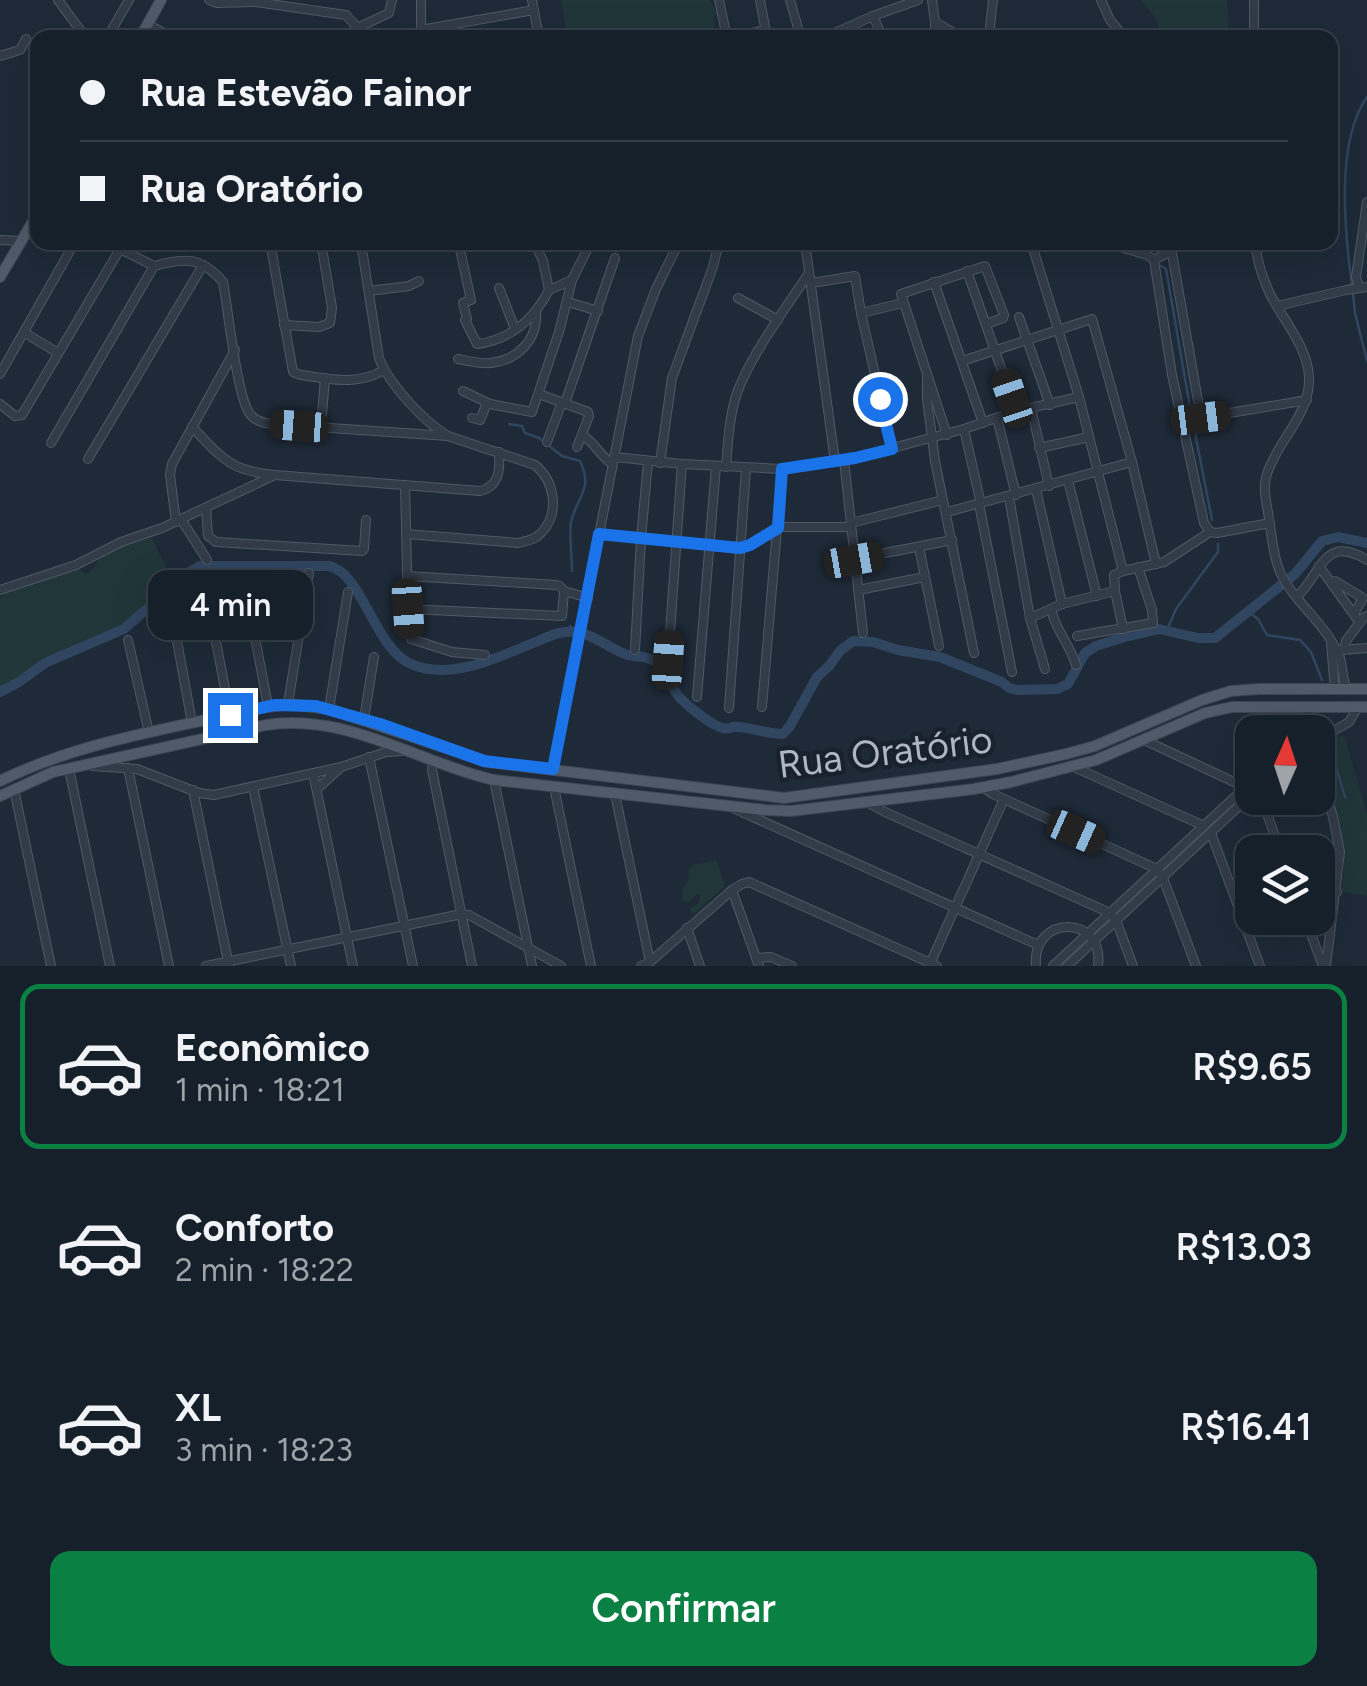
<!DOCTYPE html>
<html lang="pt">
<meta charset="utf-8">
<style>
body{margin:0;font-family:Figtree,sans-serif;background:#232d36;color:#f1f3f6;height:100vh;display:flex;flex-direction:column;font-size:38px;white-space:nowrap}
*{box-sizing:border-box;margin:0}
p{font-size:32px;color:#9ea3a8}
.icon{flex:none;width:55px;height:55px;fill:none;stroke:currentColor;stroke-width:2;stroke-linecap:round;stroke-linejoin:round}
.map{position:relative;height:966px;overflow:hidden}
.drawer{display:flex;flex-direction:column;background:#16202a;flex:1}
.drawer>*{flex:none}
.top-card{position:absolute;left:30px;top:30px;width:1308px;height:220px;border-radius:20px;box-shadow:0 10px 40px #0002,0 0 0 2px #353e47;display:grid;align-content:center;height:220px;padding:0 50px;background:#16202a}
.needle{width:65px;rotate:3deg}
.buttons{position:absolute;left:1235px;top:715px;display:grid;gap:20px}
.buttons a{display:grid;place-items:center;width:100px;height:100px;border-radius:20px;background:#16202a;box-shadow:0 10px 40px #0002,0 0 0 2px #353e47;font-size:50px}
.end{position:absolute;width:45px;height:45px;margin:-22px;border:12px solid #1a73e8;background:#fff;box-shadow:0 0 0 5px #fff}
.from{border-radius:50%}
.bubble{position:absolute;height:70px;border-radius:20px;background:#16202a;box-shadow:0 10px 40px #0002,0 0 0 2px #353e47;font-size:32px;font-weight:600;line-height:70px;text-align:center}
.car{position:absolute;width:30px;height:60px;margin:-30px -15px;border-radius:12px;box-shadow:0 0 8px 2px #0007;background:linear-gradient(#222 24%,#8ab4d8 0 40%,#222 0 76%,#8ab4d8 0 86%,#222 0)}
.top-card b{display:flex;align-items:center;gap:35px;height:95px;font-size:38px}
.top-card b+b{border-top:2px solid #353e47}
.top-card i{width:25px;height:25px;background:#f1f3f6}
ul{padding:18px 0 0;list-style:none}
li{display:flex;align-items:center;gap:30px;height:165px;margin:0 20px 15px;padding:0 30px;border:5px solid transparent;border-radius:20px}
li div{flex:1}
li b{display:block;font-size:38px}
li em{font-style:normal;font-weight:600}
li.on{border-color:#0b8043}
li>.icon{width:90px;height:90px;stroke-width:1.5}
.primary-button{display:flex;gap:20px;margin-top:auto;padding:20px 50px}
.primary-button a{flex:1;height:115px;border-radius:20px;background:#0b8043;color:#fff;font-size:40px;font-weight:600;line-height:115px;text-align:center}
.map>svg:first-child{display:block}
.green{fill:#203639}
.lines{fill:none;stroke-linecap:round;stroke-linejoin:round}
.stream{stroke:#304560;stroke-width:2.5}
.river{stroke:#304560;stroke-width:10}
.minor-casing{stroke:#505966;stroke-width:10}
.major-casing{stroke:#3c4552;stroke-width:12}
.minor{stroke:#323b48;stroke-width:8}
.major{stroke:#505a69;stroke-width:10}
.route{stroke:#1a73e8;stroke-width:12}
.labels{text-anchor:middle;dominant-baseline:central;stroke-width:9;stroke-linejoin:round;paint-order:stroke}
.street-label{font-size:38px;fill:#acb6c5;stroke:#18212c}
</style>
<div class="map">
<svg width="1367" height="966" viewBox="0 0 1367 966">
<rect width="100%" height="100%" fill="#1e2a38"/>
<!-- green -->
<g class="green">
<polygon points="561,0 710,0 717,14 713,17 717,37 619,36 568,37"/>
<polygon points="1141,0 1227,0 1229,25 1223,37 1163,37 1154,16"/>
<path d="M 152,538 L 176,588 C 162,596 153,609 139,618 C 133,622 125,626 119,630 C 93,644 63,648 39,664 C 25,673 16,685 0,691 L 0,597 L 10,591 L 77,568 L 86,574 L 95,567 L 100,556 L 129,543 Z"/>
<polygon points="1344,735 1367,814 1367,896 1341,892 1344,869 1341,829 1319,749 1324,741"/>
<path d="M 716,860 L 725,886 L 695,913 L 691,912 L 690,908 C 696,905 701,904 700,895 L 697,894 L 688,902 L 682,899 L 683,889 L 689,880 L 688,870 L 693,865 Z"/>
</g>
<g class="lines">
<!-- stream -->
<g class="stream">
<polyline points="1161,266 1166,269 1191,413"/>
<path d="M 1352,286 C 1345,234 1335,142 1367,97"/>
<polyline points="1353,294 1355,313 1367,361"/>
<path d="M 509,424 L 522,426 L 525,433 L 539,438 L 562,456 L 580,461 C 594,490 576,498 571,522 C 569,537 572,555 572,571"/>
<polyline points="1195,433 1212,520"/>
<polyline points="1363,542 1367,538"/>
<polyline points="1249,612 1258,619 1267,635 1300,640 1311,652 1322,680"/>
<polyline points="570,626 570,631"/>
<polyline points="1167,630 1176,609 1218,552 1218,544"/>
<polyline points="1331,750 1345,797"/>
</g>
<!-- river -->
<path class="river" d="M 0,692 L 19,682 L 45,663 L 124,629 L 150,606 L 168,584 L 200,566 L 329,566 C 362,573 374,646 409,663 C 447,682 497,658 533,643 C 546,638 562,629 577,632 C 595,635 609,648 625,654 C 635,658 645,655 654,661 C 671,672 668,678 675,691 C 680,701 712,726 723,728 C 731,730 730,726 738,727 C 753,728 768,734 783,734 L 790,726 L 817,677 L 829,666 L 840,651 L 853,641 L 873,642 L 898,650 L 940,657 L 1002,682 L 1009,688 L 1018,690 L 1057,689 L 1068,684 L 1085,653 L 1096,646 L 1128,636 L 1159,629 L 1198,638 L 1215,638 L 1295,574 L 1322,541 L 1338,537 L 1367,543"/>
<defs>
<g id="minor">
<polyline points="58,0 86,38"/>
<polyline points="209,0 217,3 256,2 346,15 355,25 353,38"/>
<polyline points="532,0 539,38"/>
<polyline points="719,0 727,38"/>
<polyline points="760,0 767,38"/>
<polyline points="790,0 800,35 810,38"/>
<polyline points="932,0 935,22 935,38"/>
<polyline points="1101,0 1110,20 1125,38"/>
<polyline points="1254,0 1254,38"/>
<polyline points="873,16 883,38"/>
<polyline points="935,22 963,38"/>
<polyline points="147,24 173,38"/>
<polyline points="990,27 993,0"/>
<polyline points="355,29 389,13 392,0"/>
<polyline points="420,30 534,10"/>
<polyline points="766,35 784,33"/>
<polyline points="107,38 129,0"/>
<polyline points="421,38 421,0"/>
<polyline points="729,38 766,30"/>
<polyline points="823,38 873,16 918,0"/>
<polyline points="0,56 20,50 26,39"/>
<polyline points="0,240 20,241"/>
<path d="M 270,242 L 293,372 L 301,375 C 331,379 357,386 384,370"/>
<polyline points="534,242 543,261 549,290"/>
<polyline points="805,242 835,461"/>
<polyline points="1031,242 1079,397 1123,571"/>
<polyline points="1104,242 1147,255 1154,260"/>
<polyline points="1170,242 1201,418"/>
<path d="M 1255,242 C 1257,261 1262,277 1270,294 C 1283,320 1307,346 1309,376 C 1311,415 1278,439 1267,474 C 1262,489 1267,504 1269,519 C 1272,536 1273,556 1280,572 C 1294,602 1324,622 1338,653 C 1344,665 1341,678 1347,689"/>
<path d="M 361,243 L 379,358 C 389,384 424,422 448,436 L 535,465 C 555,481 560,514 541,533 C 535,540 526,541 518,543 L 406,534"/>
<path d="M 459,245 L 471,300 L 463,303 L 467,319 L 465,320 L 477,344 C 510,340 534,319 549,290"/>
<polyline points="1171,251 1154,260 1172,375 1204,523 1210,532 1217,533 1270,523"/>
<polyline points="967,271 1016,411"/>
<polyline points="934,282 983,423"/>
<polyline points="812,283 855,276 861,313 892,449"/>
<polyline points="1359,287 1356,277 1367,202"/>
<polyline points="499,288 515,329"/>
<polyline points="549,290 572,280"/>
<polyline points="369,291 409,286 419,281"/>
<polyline points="738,298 778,320"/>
<polyline points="568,302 598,311"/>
<polyline points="1277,306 1346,290 1367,287"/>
<polyline points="861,313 903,303"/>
<polyline points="1019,317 1050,405"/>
<polyline points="284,325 319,327 330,323 332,308 321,242"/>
<polyline points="25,333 58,353"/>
<path d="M 458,359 C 469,361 480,364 491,363 C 517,360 538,340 536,313"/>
<polyline points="962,361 1092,319 1132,462 1156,564"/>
<polyline points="0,374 75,242"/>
<polyline points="927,377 927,399 935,461 974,653"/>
<polyline points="463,391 490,404 532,412 559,332 572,280 591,242"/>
<polyline points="539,394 588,412 589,416 577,447"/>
<polyline points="565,403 615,258"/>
<path d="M 0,404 L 15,416 L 22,415 L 120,249 L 154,266 C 184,258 201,256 223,282 C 228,308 237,398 250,414 C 255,421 263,423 271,424 L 448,436"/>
<polyline points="1031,408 1049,486"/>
<polyline points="472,418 480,420 487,403"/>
<polyline points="997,418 1016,495"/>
<polyline points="1182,421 1307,400"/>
<path d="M 192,427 C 222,458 230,471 275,475"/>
<polyline points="321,427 325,378"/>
<polyline points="964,429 981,504"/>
<path d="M 582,435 C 595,442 600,457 613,464"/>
<polyline points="947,435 901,294 985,266 1004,315 1003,318 986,324"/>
<polyline points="547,442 562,402"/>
<polyline points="51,443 154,266"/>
<polyline points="1039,448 1089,437"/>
<polyline points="615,457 682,464 782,469 855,458 964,429 1016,411 1079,397"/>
<polyline points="88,459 203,265"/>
<polyline points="844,460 863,633"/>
<polyline points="660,463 672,378 713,267 719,242"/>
<path d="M 726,467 C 728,443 729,419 736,396 C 748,359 787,306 809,273"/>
<polyline points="1068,480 1097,596"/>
<polyline points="405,485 408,609 411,639 452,652 485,655"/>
<polyline points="1036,489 1062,604"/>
<polyline points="1009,497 1030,618 1045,669"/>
<polyline points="979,504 1012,672"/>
<polyline points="206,508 208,536 216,542 362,551 364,549 366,520"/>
<polyline points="947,512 1132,462"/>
<polyline points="181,519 207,560"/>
<polyline points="176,522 170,475 172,464 235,350"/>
<polyline points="851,523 943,500"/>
<polyline points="599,534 740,549 751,545 778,527 851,527"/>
<polyline points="919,547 939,646"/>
<polyline points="854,559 952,540"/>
<polyline points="1319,566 1360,623"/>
<polyline points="1123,571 1164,562 1210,532"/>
<polyline points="243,574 268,706"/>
<polyline points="407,576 556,585 560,586 564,591 562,616 408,609"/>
<polyline points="1335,581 1363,598 1354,614"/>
<polyline points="206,589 230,715"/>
<path d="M 0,590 L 76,565 L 121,542 L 162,528 L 275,475 L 480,491 C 500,486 500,469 499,452"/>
<polyline points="858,590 925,577"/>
<polyline points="564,591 588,598"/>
<polyline points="1115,591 1123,629"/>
<path d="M 1297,597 C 1322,572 1324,534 1367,560"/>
<polyline points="171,608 192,723"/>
<path d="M 1051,609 C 1056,632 1069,642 1076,665"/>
<polyline points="1030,618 1062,604 1115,591 1114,575 1123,571"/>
<polyline points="1077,636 1153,623 1152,610 1138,567"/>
<polyline points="128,640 149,733"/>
<polyline points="1331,644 1335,689"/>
<polyline points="1344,649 1346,641 1363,618 1367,616"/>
<polyline points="635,650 641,539 648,461"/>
<polyline points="1341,650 1367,648"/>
<polyline points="668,660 682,464"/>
<polyline points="697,697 716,466"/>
<polyline points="288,704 309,573"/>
<polyline points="762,707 782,469"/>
<polyline points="729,708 746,468"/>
<polyline points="329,709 348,592"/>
<polyline points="364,719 374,657"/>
<polyline points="1304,732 1308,722 1308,706"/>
<polyline points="1144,740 1249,789"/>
<polyline points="1318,740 1349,722 1358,707"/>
<polyline points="369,757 413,966"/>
<polyline points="433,761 432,770 472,966"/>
<polyline points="1318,763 1333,817 1340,852 1326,966"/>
<polyline points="92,766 137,769 199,793 214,795 341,767 386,752 403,751"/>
<polyline points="1074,767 1204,826"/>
<polyline points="128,768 169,966"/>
<polyline points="69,769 110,966"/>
<polyline points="553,769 638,336 656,289 679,242"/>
<polyline points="313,773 353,966"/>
<polyline points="494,780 532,966"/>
<polyline points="253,787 291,966"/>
<polyline points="554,787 591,966"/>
<polyline points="984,788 993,794 1157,869 1163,878 1196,966"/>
<polyline points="14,789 51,966"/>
<polyline points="317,789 339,769"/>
<polyline points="193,790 229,966"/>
<polyline points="615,794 650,962"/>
<polyline points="1261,798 1281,852"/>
<polyline points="867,802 885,812 1110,913 1116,920 1133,966"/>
<polyline points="733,808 1038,945"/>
<polyline points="1211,833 1260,966"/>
<polyline points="732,890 759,966"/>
<polyline points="1318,897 1337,892"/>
<polyline points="1305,918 1323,966"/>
<polyline points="687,928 700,966"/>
<polyline points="756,958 771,957 792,966"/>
<polyline points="206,966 462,914 469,915 561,966"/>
<polyline points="641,966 650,962 732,890 742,884 749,882 937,966"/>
<polyline points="929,966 1004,799"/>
<path d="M 1036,966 C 1031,914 1105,914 1098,966"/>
<polyline points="1053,966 1252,781"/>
<polyline points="1067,966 1252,794"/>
</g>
<g id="major">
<polyline points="140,38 161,0"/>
<polyline points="0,277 38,213"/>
<path d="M 0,781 C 81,741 173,728 261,708 L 288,704 L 329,709 L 488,762 L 784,798 L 997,769 L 1066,754 L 1095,746 L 1202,700 L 1231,691 L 1259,689 L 1367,689"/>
<path d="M 0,796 L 53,772 L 266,725 C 347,712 418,763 494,780 L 765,810 L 791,811 L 974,789 L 1011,782 L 1096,760 L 1205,713 L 1232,707 L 1367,707"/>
</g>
</defs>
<!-- minor casing -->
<use href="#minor" class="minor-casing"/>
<!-- major casing -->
<use href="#major" class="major-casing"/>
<!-- minor -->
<use href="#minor" class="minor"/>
<!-- major -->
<use href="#major" class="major"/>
</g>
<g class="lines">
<!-- route -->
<polyline class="route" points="230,715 274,705 316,706 380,724 484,761 553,769 599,534 740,548 750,545 778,528 782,469 855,458 892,449 880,399"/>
</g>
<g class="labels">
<!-- street labels -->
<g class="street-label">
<text transform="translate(885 752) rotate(-7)">Rua Oratório</text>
</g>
</g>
</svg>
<div class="buttons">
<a><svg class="needle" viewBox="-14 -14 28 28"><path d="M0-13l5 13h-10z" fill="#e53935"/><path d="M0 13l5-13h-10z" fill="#9ea3a8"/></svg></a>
<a><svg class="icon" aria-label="layers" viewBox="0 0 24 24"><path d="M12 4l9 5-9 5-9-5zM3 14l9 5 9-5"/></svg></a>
</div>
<i class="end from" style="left:880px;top:399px"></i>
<i class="end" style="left:230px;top:715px"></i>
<div class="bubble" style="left:148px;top:570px;width:165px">4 min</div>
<i class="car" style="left:1012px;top:398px;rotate:341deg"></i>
<i class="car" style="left:1201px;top:418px;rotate:83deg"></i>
<i class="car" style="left:299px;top:426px;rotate:274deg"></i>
<i class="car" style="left:854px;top:560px;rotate:80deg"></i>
<i class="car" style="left:408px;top:609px;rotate:176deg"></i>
<i class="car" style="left:668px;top:660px;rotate:4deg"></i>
<i class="car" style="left:1076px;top:832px;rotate:114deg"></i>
<div class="top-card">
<b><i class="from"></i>Rua Estevão Fainor</b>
<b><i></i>Rua Oratório</b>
</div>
</div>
<section class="drawer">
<ul>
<li class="on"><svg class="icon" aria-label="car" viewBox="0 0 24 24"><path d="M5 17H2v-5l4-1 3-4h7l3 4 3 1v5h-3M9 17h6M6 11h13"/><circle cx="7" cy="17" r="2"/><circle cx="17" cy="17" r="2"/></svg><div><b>Econômico</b><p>1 min · 18:21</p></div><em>R$9.65</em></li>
<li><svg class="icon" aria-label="car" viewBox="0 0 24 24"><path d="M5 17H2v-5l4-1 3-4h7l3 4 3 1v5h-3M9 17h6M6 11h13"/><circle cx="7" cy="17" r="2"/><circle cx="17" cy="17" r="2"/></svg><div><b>Conforto</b><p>2 min · 18:22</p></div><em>R$13.03</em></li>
<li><svg class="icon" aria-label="car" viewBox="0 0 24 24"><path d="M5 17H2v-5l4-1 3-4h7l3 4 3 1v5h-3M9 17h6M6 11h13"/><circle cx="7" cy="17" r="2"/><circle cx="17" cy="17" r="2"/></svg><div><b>XL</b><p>3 min · 18:23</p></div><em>R$16.41</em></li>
</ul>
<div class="primary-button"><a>Confirmar</a></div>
</section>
